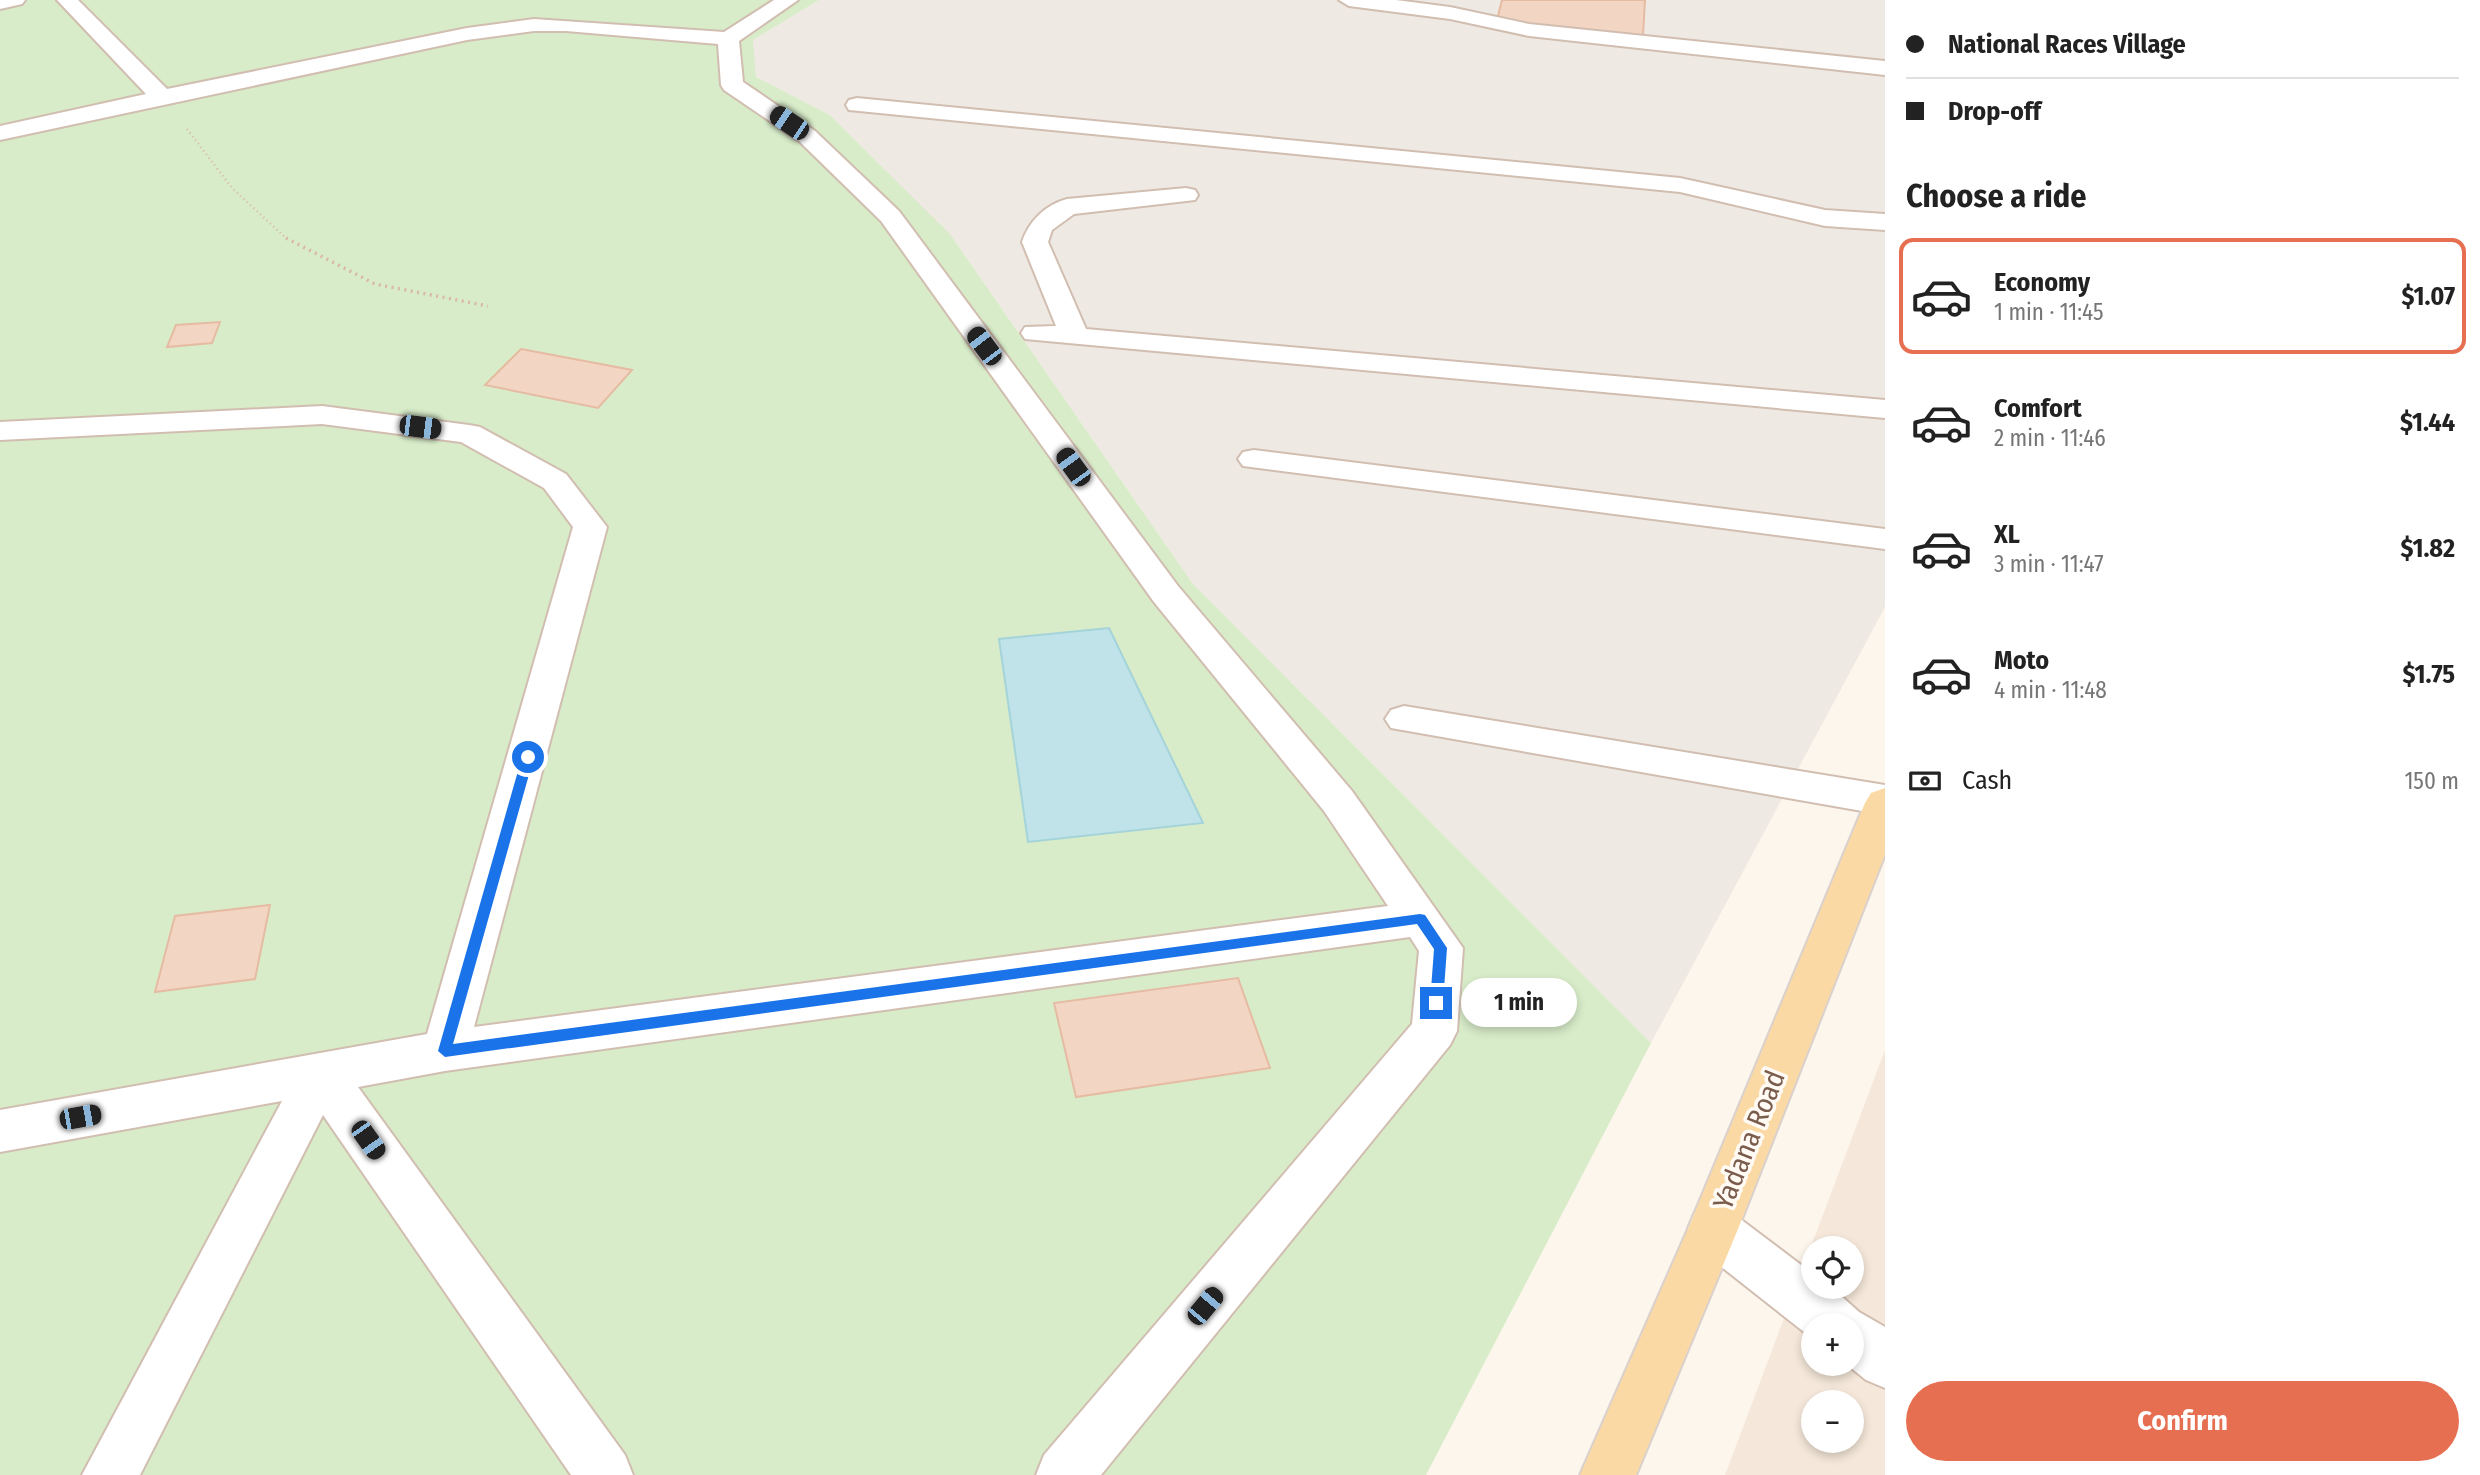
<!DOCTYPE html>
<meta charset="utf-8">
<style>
body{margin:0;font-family:"Fira Sans Condensed",sans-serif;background:#f6f6f6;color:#222;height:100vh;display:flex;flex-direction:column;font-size:26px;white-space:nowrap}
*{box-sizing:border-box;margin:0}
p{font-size:23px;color:#767676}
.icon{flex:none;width:38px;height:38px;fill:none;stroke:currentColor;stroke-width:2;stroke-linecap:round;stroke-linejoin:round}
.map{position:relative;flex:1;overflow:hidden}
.drawer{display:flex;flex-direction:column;background:#fff;width:595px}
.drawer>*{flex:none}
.banner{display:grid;align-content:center;height:154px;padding:0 21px;background:#fff}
.tools{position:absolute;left:1801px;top:1236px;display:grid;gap:14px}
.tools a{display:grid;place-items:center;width:63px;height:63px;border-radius:50%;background:#fff;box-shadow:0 4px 10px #0003;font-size:35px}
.end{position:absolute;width:32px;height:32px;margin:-16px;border:9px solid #1a73e8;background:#fff;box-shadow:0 0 0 4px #fff}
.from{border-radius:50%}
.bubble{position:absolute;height:49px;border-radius:24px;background:#fff;box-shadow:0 4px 10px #0003;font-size:23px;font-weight:700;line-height:49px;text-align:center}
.car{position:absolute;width:21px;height:42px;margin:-21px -10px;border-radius:9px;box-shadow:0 0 5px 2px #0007;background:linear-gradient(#222 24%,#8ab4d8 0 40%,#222 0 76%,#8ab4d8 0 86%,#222 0)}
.banner b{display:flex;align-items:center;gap:24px;height:66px;font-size:26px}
.banner b+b{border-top:2px solid #e0e0e0}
.banner i{width:18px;height:18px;background:#222}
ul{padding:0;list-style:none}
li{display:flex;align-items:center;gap:21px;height:116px;margin:0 14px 10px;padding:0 7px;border:4px solid transparent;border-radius:14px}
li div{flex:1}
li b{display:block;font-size:26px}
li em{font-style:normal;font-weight:700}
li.on{border-color:#e76f51}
li>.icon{width:63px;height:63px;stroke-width:1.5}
h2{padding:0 21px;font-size:32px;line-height:84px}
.pay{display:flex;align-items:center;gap:18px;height:77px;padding:0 21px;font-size:26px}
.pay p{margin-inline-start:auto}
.action{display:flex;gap:14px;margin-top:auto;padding:14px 21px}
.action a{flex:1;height:80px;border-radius:42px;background:#e76f51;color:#fff;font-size:28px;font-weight:700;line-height:80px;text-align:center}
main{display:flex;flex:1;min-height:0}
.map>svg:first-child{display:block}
.residential{fill:#f5e8da;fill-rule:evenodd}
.industrial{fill:#efe9e4}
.green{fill:#d8ecc9}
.water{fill:#bfe3e8;stroke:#a5d3da;stroke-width:2}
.building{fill:#f3d5c3;stroke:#e6bba3;stroke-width:2}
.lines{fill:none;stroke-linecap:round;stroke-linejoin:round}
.minor-casing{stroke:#d1beb0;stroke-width:4}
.major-casing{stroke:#dad1cd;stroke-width:4}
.path-far1{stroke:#d9b8a5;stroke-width:2.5;stroke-dasharray:1 3.5;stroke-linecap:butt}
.path{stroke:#d9b8a5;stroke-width:3.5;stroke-dasharray:2 4.5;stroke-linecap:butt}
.minor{fill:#fff;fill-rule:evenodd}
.major{fill:#fbd9a5;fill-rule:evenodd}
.route{fill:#1a73e8}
.labels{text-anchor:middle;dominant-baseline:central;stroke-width:7;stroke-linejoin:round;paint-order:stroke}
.near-street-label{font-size:28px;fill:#7a5c4d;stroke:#fffaf3}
</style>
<main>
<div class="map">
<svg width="1885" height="1475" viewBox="0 0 1885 1475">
<rect width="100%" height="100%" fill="#fdf6ec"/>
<!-- residential -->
<path class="residential" d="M 1885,1050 L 1885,1475 L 1725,1475 ZM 1813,1248 L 1852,1248 L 1852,1286 L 1813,1286 ZM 1813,1325 L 1852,1325 L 1852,1363 L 1813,1363 ZM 1813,1402 L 1852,1402 L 1852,1440 L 1813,1440 Z"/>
<!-- industrial -->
<polygon class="industrial" points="819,0 1885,0 1885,607 1651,1043 1193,584 950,234 830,115 756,77 752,40"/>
<!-- green -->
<polygon class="green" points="0,0 819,0 753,40 756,77 830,115 950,234 1193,584 1651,1043 1426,1475 0,1475"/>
<!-- water -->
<polygon class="water" points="1109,628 1203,823 1028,842 999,639"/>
<!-- building -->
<g class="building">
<polygon points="1502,0 1645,0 1643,35 1596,33 1497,20"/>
<polygon points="220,322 212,343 167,347 176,325"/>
<polygon points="521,349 632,370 598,408 485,385"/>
<polygon points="270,905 255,979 155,992 175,916"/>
<polygon points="1238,978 1270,1068 1076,1097 1054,1003"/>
</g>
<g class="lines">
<defs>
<g id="minor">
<polygon points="0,0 25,0 22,4 0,9"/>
<polygon points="57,0 78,0 167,89 467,28 534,19 724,32 774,0 798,0 739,41 743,82 815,131 899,211 1178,586 1352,791 1463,948 1457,1031 1450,1045 1101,1475 1036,1475 1044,1455 1412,1024 1419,951 1410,937 445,1071 358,1087 625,1455 633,1475 571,1475 323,1115 140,1475 82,1475 282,1101 0,1152 0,1110 427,1034 573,527 544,488 461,442 322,424 0,440 0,422 322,406 469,425 480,427 566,474 607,527 474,1027 1388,906 1324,811 1154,602 881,221 799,141 724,90 721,85 718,44 566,31 534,31 467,40 0,140 0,126 146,94"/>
<polygon points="1339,0 1396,0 1450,7 1529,24 1885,61 1885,75 1529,36 1450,19 1349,6"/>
<polygon points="857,98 1680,178 1825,210 1885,214 1885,230 1825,226 1680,192 849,110 846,105 849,100"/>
<path d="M 1186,188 L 1195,190 L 1198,195 L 1195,200 L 1074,214 L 1052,230 L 1048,242 L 1086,329 L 1885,400 L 1885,418 L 1025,339 L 1021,333 L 1025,327 L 1056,326 L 1022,242 C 1029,221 1045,205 1067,199 Z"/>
<polygon points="1254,450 1885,529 1885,549 1243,466 1238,459 1243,452"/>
<polygon points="1404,706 1885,785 1885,815 1391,728 1385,719 1391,710"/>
<polygon points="1713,1205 1731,1212 1813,1274 1813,1286 1830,1286 1859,1312 1885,1327 1885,1388 1866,1380 1845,1363 1852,1363 1852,1325 1813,1325 1813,1339 1695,1246 1688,1229 1695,1212"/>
</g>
<polygon id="major" points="1885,788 1885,854 1738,1229 1636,1475 1580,1475 1688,1229 1865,803 1871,793"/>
</defs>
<!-- minor casing -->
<use href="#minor" class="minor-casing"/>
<!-- major casing -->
<use href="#major" class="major-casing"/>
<!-- path-far1 -->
<polyline class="path-far1" points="187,129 232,188 288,240"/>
<!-- path -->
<polyline class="path" points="286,238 375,284 488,306"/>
<!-- minor -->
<use href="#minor" class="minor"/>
<!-- major -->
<use href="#major" class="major"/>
</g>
<!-- route -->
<polygon class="route" points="528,753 534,757 453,1044 1420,914 1425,915 1447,948 1443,1003 1436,1009 1430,1003 1434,949 1417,924 445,1057 438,1051 522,757"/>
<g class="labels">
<!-- near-street labels -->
<g class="near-street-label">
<text transform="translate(1749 1140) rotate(-68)">Yadana Road</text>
</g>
</g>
</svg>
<div class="tools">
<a><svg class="icon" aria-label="locate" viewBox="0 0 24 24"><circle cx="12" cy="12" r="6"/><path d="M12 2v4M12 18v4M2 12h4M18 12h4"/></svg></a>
<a>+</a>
<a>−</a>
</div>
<i class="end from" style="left:528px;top:757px"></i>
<i class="end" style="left:1436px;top:1003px"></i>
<div class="bubble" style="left:1461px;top:978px;width:116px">1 min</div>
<i class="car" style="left:789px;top:123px;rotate:304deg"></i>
<i class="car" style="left:984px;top:346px;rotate:323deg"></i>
<i class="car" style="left:420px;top:427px;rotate:97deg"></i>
<i class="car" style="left:1073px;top:467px;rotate:324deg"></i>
<i class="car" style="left:80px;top:1117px;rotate:80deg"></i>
<i class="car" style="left:368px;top:1140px;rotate:145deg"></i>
<i class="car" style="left:1205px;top:1306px;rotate:40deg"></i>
</div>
<section class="drawer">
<div class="banner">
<b><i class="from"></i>National Races Village</b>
<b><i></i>Drop-off</b>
</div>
<h2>Choose a ride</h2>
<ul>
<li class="on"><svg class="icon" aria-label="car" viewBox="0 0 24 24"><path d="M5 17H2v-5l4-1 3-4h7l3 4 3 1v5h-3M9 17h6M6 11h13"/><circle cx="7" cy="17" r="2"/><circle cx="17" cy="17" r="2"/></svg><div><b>Economy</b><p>1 min · 11:45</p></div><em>$1.07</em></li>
<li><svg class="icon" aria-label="car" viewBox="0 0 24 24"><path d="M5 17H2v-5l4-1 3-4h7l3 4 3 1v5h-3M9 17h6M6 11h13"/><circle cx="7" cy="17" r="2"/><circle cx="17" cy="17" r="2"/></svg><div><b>Comfort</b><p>2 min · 11:46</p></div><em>$1.44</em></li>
<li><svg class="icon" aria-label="car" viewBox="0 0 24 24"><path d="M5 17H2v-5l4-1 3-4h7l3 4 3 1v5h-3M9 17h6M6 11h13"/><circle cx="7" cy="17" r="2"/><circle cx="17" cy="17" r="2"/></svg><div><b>XL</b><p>3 min · 11:47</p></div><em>$1.82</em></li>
<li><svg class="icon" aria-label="car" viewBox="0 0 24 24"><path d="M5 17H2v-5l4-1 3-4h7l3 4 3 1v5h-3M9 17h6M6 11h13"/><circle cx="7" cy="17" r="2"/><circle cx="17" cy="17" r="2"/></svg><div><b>Moto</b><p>4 min · 11:48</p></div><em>$1.75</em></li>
</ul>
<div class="pay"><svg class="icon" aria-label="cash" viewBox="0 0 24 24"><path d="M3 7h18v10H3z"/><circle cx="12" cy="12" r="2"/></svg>Cash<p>150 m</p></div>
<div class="action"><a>Confirm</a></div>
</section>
</main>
